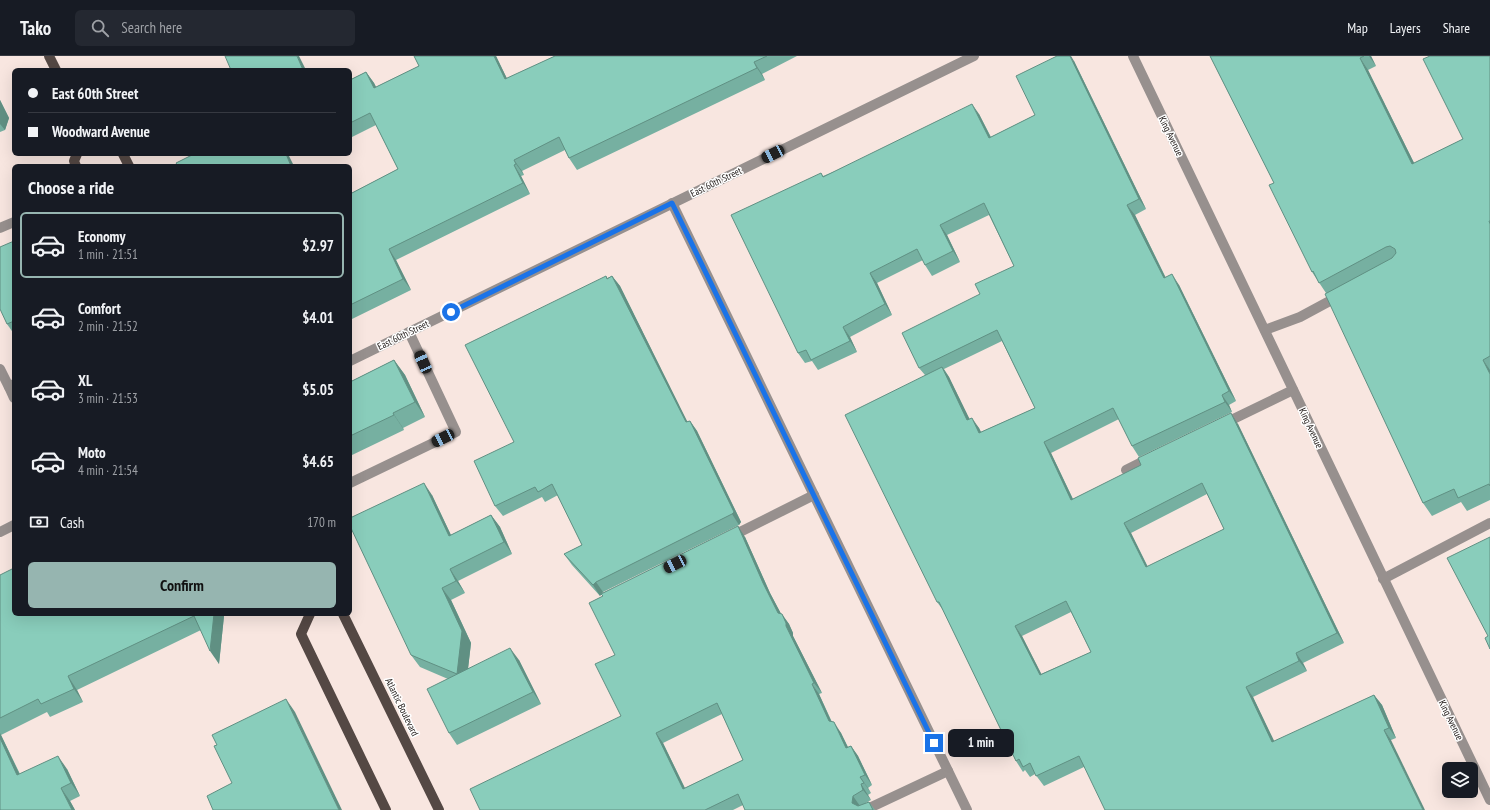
<!DOCTYPE html>
<meta charset="utf-8">
<style>
body{margin:0;font-family:"PT Sans Narrow",sans-serif;background:#242831;color:#f1f3f6;height:100vh;display:flex;flex-direction:column;font-size:15px;white-space:nowrap}
*{box-sizing:border-box;margin:0}
p{font-size:13px;color:#9ea1a6}
.icon{flex:none;width:22px;height:22px;fill:none;stroke:currentColor;stroke-width:2;stroke-linecap:round;stroke-linejoin:round}
.map{position:relative;flex:1;overflow:hidden}
.side{position:absolute;left:12px;top:108px;width:340px;height:452px;display:flex;flex-direction:column;background:#171b24;border-radius:6px;box-shadow:0 4px 16px #0002}
.side>*{flex:none}
.top-card{position:absolute;left:12px;top:12px;width:340px;height:88px;border-radius:6px;box-shadow:0 4px 16px #0002;display:grid;align-content:center;height:88px;padding:0 16px;background:#171b24}
.buttons{position:absolute;left:1442px;top:706px;display:grid;gap:8px}
.buttons a{display:grid;place-items:center;width:36px;height:36px;border-radius:6px;background:#171b24;box-shadow:0 4px 16px #0002;font-size:20px}
.end{position:absolute;width:18px;height:18px;margin:-9px;border:5px solid #1a73e8;background:#fff;box-shadow:0 0 0 2px #fff}
.from{border-radius:50%}
.bubble{position:absolute;height:28px;border-radius:6px;background:#171b24;box-shadow:0 4px 16px #0002;font-size:13px;font-weight:600;line-height:28px;text-align:center}
.car{position:absolute;width:12px;height:24px;margin:-12px -6px;border-radius:5px;box-shadow:0 0 3px 1px #0007;background:linear-gradient(#222 24%,#8ab4d8 0 40%,#222 0 76%,#8ab4d8 0 86%,#222 0)}
.top-card b{display:flex;align-items:center;gap:14px;height:38px;font-size:15px}
.top-card b+b{border-top:1px solid #363941}
.top-card i{width:10px;height:10px;background:#f1f3f6}
ul{padding:0;list-style:none}
li{display:flex;align-items:center;gap:12px;height:66px;margin:0 8px 6px;padding:0 8px;border:2px solid transparent;border-radius:6px}
li div{flex:1}
li b{display:block;font-size:15px}
li em{font-style:normal;font-weight:600}
li.on{border-color:#96b5b0}
li>.icon{width:36px;height:36px;stroke-width:1.5}
h2{padding:0 16px;font-size:18px;line-height:48px}
.pay{display:flex;align-items:center;gap:10px;height:44px;padding:0 16px;font-size:15px}
.pay p{margin-inline-start:auto}
.action{display:flex;gap:8px;margin-top:auto;padding:8px 16px}
.action a{flex:1;height:46px;border-radius:6px;background:#96b5b0;color:#111;font-size:16px;font-weight:600;line-height:46px;text-align:center}
header{display:flex;align-items:center;gap:24px;box-sizing:border-box;height:56px;padding:0 20px;background:#171b24;border-bottom:1px solid #363941}
header strong{font-size:19px}
nav{display:flex;gap:22px;margin-inline-start:auto;font-size:14px}
.search{width:280px;height:36px;background:#242831;display:flex;align-items:center;gap:10px;box-sizing:border-box;padding:0 14px;border-radius:6px;color:#9ea1a6;font-size:15px}
.map>svg:first-child{display:block}
.lines{fill:none;stroke-linecap:round;stroke-linejoin:round}
.service{stroke:#97908e;stroke-width:10}
.minor{stroke:#97908e;stroke-width:10}
.primary{stroke:#544844;stroke-width:10}
.wall{fill:#76b0a1;fill-rule:evenodd}
.shaded-wall{fill:#609083}
.building{fill:#89cdbb;stroke:#609083;fill-rule:evenodd}
.route{stroke:#1a73e8;stroke-width:5}
.labels{text-anchor:middle;dominant-baseline:central;stroke-width:3;stroke-linejoin:round;paint-order:stroke}
.street-label{font-size:10px;fill:#1d1715;stroke:#fff}
</style>
<header>
<strong>Tako</strong>
<div class="search"><svg class="icon" aria-label="search" viewBox="0 0 24 24"><circle cx="10" cy="10" r="6"/><path d="M15 15l6 6"/></svg>Search here</div>
<nav><a>Map</a><a>Layers</a><a>Share</a></nav>
</header>
<div class="map">
<svg width="1490" height="754" viewBox="0 0 1490 754">
<rect width="100%" height="100%" fill="#f8e6e0"/>
<g class="lines">
<!-- service -->
<g class="service">
<polyline points="0,172 14,166"/>
<polyline points="1265,274 1300,261 1339,240"/>
<polyline points="0,313 9,331"/>
<polyline points="14,328 9,331 14,342"/>
<polyline points="1223,368 1293,334"/>
<polyline points="1126,414 1152,401"/>
<polyline points="350,427 456,376 409,276"/>
<polyline points="730,481 814,439"/>
<polyline points="1383,523 1490,467"/>
<polyline points="865,754 948,715"/>
</g>
<!-- minor -->
<g class="minor">
<polyline points="1133,0 1490,744"/>
<polyline points="672,147 967,754"/>
<polyline points="350,305 974,0"/>
<polyline points="0,476 14,469"/>
</g>
<!-- primary -->
<g class="primary">
<polyline points="49,0 56,14"/>
<polyline points="123,98 129,110"/>
<polyline points="76,110 74,105 77,98"/>
<polyline points="310,558 301,578 386,754"/>
<polyline points="343,558 439,754"/>
</g>
</g>
<!-- wall -->
<g class="wall">
<polygon points="414,0 496,0 507,23 555,0 797,0 762,18 765,24 577,114 569,102 565,94 522,115 524,119 521,120 530,138 396,204 411,234 350,264 350,138 398,113 376,69 350,82 350,24 366,16 374,27 376,31 419,10"/>
<polygon points="1210,0 1371,0 1376,10 1368,14 1414,107 1463,83 1490,0 1490,444 1467,455 1461,446 1432,460 1423,447 1326,237 1312,216 1274,127"/>
<path d="M 1074,5 L 1146,153 L 1135,159 L 1166,222 L 1179,229 L 1236,345 L 1229,349 L 1232,356 L 1139,401 L 1132,390 L 1119,363 L 1051,397 L 1073,443 L 1238,368 L 1344,587 L 1303,607 L 1307,615 L 1253,641 L 1274,686 L 1374,639 L 1382,649 L 1396,682 L 1391,684 L 1084,711 L 1044,730 L 1035,718 L 1030,721 L 1025,714 L 1023,716 L 1016,705 L 943,554 L 937,546 L 925,319 L 919,312 L 980,238 L 1014,210 L 989,159 L 947,179 L 960,206 L 932,220 L 925,209 L 923,204 L 877,227 L 892,259 L 850,281 L 857,296 L 818,314 L 812,305 L 805,307 L 798,297 L 821,117 L 823,120 L 979,58 L 991,81 L 1035,59 ZM 1002,285 L 1035,352 L 981,376 L 979,372 L 969,363 L 949,321 L 944,313 ZM 1207,438 L 1224,473 L 1148,511 L 1131,477 ZM 1071,556 L 1091,596 L 1041,618 L 1022,580 Z"/>
<polygon points="0,44 9,62 5,74 0,76"/>
<polygon points="14,185 14,278 7,268"/>
<path d="M 606,220 L 607,222 L 612,220 L 620,230 L 687,366 L 690,365 L 697,375 L 741,466 L 739,469 L 603,536 L 602,537 L 745,481 L 770,537 L 781,558 L 789,568 L 793,577 L 793,580 L 822,637 L 819,638 L 832,666 L 841,677 L 848,691 L 851,690 L 858,700 L 872,729 L 868,732 L 871,737 L 868,739 L 871,744 L 864,748 L 869,746 L 875,754 L 745,754 L 743,749 L 733,754 L 480,754 L 621,660 L 615,599 L 603,540 L 601,538 L 600,540 L 572,509 L 564,498 L 582,489 L 558,439 L 545,446 L 542,441 L 503,460 L 495,450 L 514,386 ZM 722,658 L 743,704 L 685,732 L 663,687 Z"/>
<polygon points="394,304 405,319 425,361 403,372 404,374 350,400 350,326"/>
<polygon points="432,439 451,479 491,459 500,471 512,498 458,525 465,537 451,544 471,587 468,613 519,604 541,648 457,689 449,677 448,623 420,611 411,599"/>
<polygon points="0,519 14,558 223,558 224,560 219,608 201,574 77,634 83,646 50,661 47,656 1,679 20,718 67,713 80,740 70,745 75,754 0,754"/>
</g>
<!-- shaded-wall -->
<g class="shaded-wall">
<polygon points="297,0 299,0 306,14 303,14"/>
<polygon points="494,0 496,0 513,35 505,23"/>
<polygon points="1070,0 1071,0 1074,5 1146,153 1139,143"/>
<polygon points="1369,0 1371,0 1376,10"/>
<polygon points="1360,2 1368,14 1421,121 1412,108"/>
<polygon points="754,6 762,18 765,24 757,12"/>
<polygon points="366,16 374,27 382,43 374,32"/>
<polygon points="0,44 9,62 5,74 0,68"/>
<polygon points="972,48 979,58 996,92 989,82"/>
<polygon points="286,98 288,98 294,110 291,110"/>
<polygon points="514,104 522,115 524,119 516,108"/>
<polygon points="514,109 521,120 530,138 523,127"/>
<polygon points="1127,149 1135,159 1171,233 1164,222"/>
<polygon points="940,169 947,179 960,206 953,195"/>
<polygon points="389,193 396,204 411,234 403,223"/>
<polygon points="870,217 877,227 892,259 885,248"/>
<polygon points="1172,218 1179,229 1236,345 1229,335"/>
<polygon points="612,220 620,230 693,377 686,366"/>
<polygon points="843,271 850,281 857,296 850,285"/>
<polygon points="394,304 405,319 425,361 415,346"/>
<polygon points="1483,304 1490,314 1490,318"/>
<polygon points="942,311 949,321 975,374 967,364"/>
<polygon points="1222,339 1229,349 1232,356 1225,346"/>
<polygon points="393,357 403,372 404,374 394,359"/>
<polygon points="1231,357 1238,368 1344,587 1337,577"/>
<polygon points="972,362 979,372 986,387 979,377"/>
<polygon points="690,365 697,375 741,466 739,469 732,458"/>
<polygon points="1044,386 1051,397 1078,454 1071,444"/>
<polygon points="424,427 432,439 457,492 449,480"/>
<polygon points="491,459 500,471 512,498 504,486"/>
<polygon points="1124,467 1131,477 1153,522 1146,511"/>
<polygon points="738,470 745,481 770,537 786,567 778,557 763,527"/>
<polygon points="450,513 458,525 465,537 456,525"/>
<polygon points="596,526 603,536 600,540 593,529"/>
<polygon points="442,532 451,544 471,587 466,630 457,618"/>
<polygon points="214,558 223,558 224,560 219,608 210,595"/>
<polygon points="782,558 789,568 793,577 793,580 822,637 814,627 786,570"/>
<polygon points="1015,570 1022,580 1047,629 1040,619"/>
<polygon points="510,592 519,604 541,648 533,636"/>
<polygon points="1296,597 1303,607 1307,615 1299,605"/>
<polygon points="68,620 77,634 83,646 74,633"/>
<polygon points="812,628 819,638 836,676 829,665"/>
<polygon points="1246,631 1253,641 1280,697 1272,686"/>
<polygon points="1374,639 1382,649 1396,682 1389,672"/>
<polygon points="286,643 295,656 342,754 339,754"/>
<polygon points="834,666 841,677 853,702 846,692"/>
<polygon points="1384,674 1391,684 1425,754 1423,754"/>
<polygon points="0,677 1,679 26,732 17,719 0,682"/>
<polygon points="656,677 663,687 690,743 683,733"/>
<polygon points="851,690 858,700 872,729 865,719"/>
<polygon points="58,700 67,713 80,740 71,727"/>
<polygon points="860,721 868,732 871,737 864,727"/>
<polygon points="861,728 868,739 871,744 863,734"/>
<polygon points="61,732 70,745 75,754 72,754"/>
<polygon points="853,740 860,750 860,754 852,747"/>
</g>
<!-- building -->
<g class="building">
<polygon points="225,0 297,0 303,14 231,14"/>
<polygon points="414,0 494,0 505,23 555,0 767,0 754,6 757,12 569,102 559,81 514,104 516,108 514,109 523,127 389,193 403,223 350,249 350,138 398,113 370,57 350,67 350,24 366,16 374,32 419,10"/>
<path d="M 1057,0 L 1070,0 L 1139,143 L 1127,149 L 1164,222 L 1172,218 L 1229,335 L 1222,339 L 1225,346 L 1132,390 L 1113,352 L 1044,386 L 1071,444 L 1141,409 L 1138,402 L 1231,357 L 1337,577 L 1296,597 L 1299,605 L 1246,631 L 1272,686 L 1374,639 L 1389,672 L 1384,674 L 1423,754 L 1105,754 L 1079,700 L 1036,720 L 1030,707 L 1023,711 L 1019,703 L 1016,705 L 939,546 L 937,546 L 845,359 L 942,311 L 967,364 L 972,362 L 979,377 L 1035,352 L 997,274 L 919,312 L 902,277 L 980,238 L 975,228 L 1014,210 L 984,147 L 940,169 L 953,195 L 925,209 L 917,193 L 870,217 L 885,248 L 843,271 L 850,285 L 811,304 L 806,294 L 798,297 L 731,159 L 821,117 L 823,121 L 972,48 L 989,82 L 1035,59 L 1016,20 ZM 1202,427 L 1224,473 L 1146,511 L 1124,467 ZM 1066,545 L 1091,596 L 1040,619 L 1015,570 Z"/>
<polygon points="1210,0 1364,0 1360,2 1412,108 1463,83 1423,3 1430,0 1490,0 1490,165 1489,165 1490,168 1490,300 1483,304 1490,318 1490,430 1489,428 1458,442 1454,433 1423,447 1325,238 1392,202 1396,197 1395,193 1390,190 1386,191 1319,227 1313,215 1312,216 1269,129 1274,127"/>
<polygon points="194,98 286,98 291,110 178,110 176,107"/>
<polygon points="14,185 14,265 7,268 0,253 0,191"/>
<polygon points="606,220 607,223 612,220 686,366 690,365 734,456 732,458 596,526 593,529 564,498 582,489 552,428 538,436 535,431 495,450 474,405 514,386 465,289"/>
<polygon points="394,304 415,346 393,357 394,359 350,380 350,326"/>
<polygon points="424,427 449,480 491,459 504,486 450,513 456,525 442,532 462,575 457,618 411,599 350,470 350,462"/>
<path d="M 738,470 L 763,527 L 778,557 L 782,558 L 786,567 L 786,570 L 814,627 L 812,628 L 829,665 L 834,666 L 846,692 L 851,690 L 865,719 L 860,721 L 864,727 L 861,728 L 863,734 L 853,740 L 852,747 L 858,750 L 869,746 L 873,754 L 745,754 L 738,738 L 705,754 L 480,754 L 470,733 L 621,660 L 595,608 L 615,599 L 589,547 L 603,540 L 601,538 ZM 717,647 L 743,704 L 683,733 L 656,677 Z"/>
<polygon points="1490,481 1490,593 1485,582 1488,580 1447,502"/>
<polygon points="14,512 14,558 214,558 210,595 194,560 68,620 74,633 41,648 38,643 0,662 0,519"/>
<polygon points="510,592 533,636 449,677 427,633"/>
<polygon points="286,643 339,754 213,754 207,740 232,727 214,690 217,689 212,679"/>
<polygon points="0,682 17,719 58,700 71,727 61,732 72,754 0,754"/>
</g>
<g class="lines">
<!-- route -->
<polyline class="route" points="451,256 672,147 934,687"/>
</g>
<g class="labels">
<!-- street labels -->
<g class="street-label">
<text transform="translate(1171 80) rotate(64)">King Avenue</text>
<text transform="translate(716 126) rotate(-26)">East 60th Street</text>
<text transform="translate(403 279) rotate(-26)">East 60th Street</text>
<text transform="translate(1311 372) rotate(65)">King Avenue</text>
<text transform="translate(402 651) rotate(64)">Atlantic Boulevard</text>
<text transform="translate(1451 664) rotate(64)">King Avenue</text>
</g>
</g>
</svg>
<div class="buttons">
<a><svg class="icon" aria-label="layers" viewBox="0 0 24 24"><path d="M12 4l9 5-9 5-9-5zM3 14l9 5 9-5"/></svg></a>
</div>
<i class="end from" style="left:451px;top:256px"></i>
<i class="end" style="left:934px;top:687px"></i>
<div class="bubble" style="left:948px;top:673px;width:66px">1 min</div>
<i class="car" style="left:773px;top:98px;rotate:244deg"></i>
<i class="car" style="left:423px;top:306px;rotate:336deg"></i>
<i class="car" style="left:443px;top:382px;rotate:244deg"></i>
<i class="car" style="left:675px;top:508px;rotate:244deg"></i>
<div class="top-card">
<b><i class="from"></i>East 60th Street</b>
<b><i></i>Woodward Avenue</b>
</div>
<section class="side">
<h2>Choose a ride</h2>
<ul>
<li class="on"><svg class="icon" aria-label="car" viewBox="0 0 24 24"><path d="M5 17H2v-5l4-1 3-4h7l3 4 3 1v5h-3M9 17h6M6 11h13"/><circle cx="7" cy="17" r="2"/><circle cx="17" cy="17" r="2"/></svg><div><b>Economy</b><p>1 min · 21:51</p></div><em>$2.97</em></li>
<li><svg class="icon" aria-label="car" viewBox="0 0 24 24"><path d="M5 17H2v-5l4-1 3-4h7l3 4 3 1v5h-3M9 17h6M6 11h13"/><circle cx="7" cy="17" r="2"/><circle cx="17" cy="17" r="2"/></svg><div><b>Comfort</b><p>2 min · 21:52</p></div><em>$4.01</em></li>
<li><svg class="icon" aria-label="car" viewBox="0 0 24 24"><path d="M5 17H2v-5l4-1 3-4h7l3 4 3 1v5h-3M9 17h6M6 11h13"/><circle cx="7" cy="17" r="2"/><circle cx="17" cy="17" r="2"/></svg><div><b>XL</b><p>3 min · 21:53</p></div><em>$5.05</em></li>
<li><svg class="icon" aria-label="car" viewBox="0 0 24 24"><path d="M5 17H2v-5l4-1 3-4h7l3 4 3 1v5h-3M9 17h6M6 11h13"/><circle cx="7" cy="17" r="2"/><circle cx="17" cy="17" r="2"/></svg><div><b>Moto</b><p>4 min · 21:54</p></div><em>$4.65</em></li>
</ul>
<div class="pay"><svg class="icon" aria-label="cash" viewBox="0 0 24 24"><path d="M3 7h18v10H3z"/><circle cx="12" cy="12" r="2"/></svg>Cash<p>170 m</p></div>
<div class="action"><a>Confirm</a></div>
</section>
</div>
